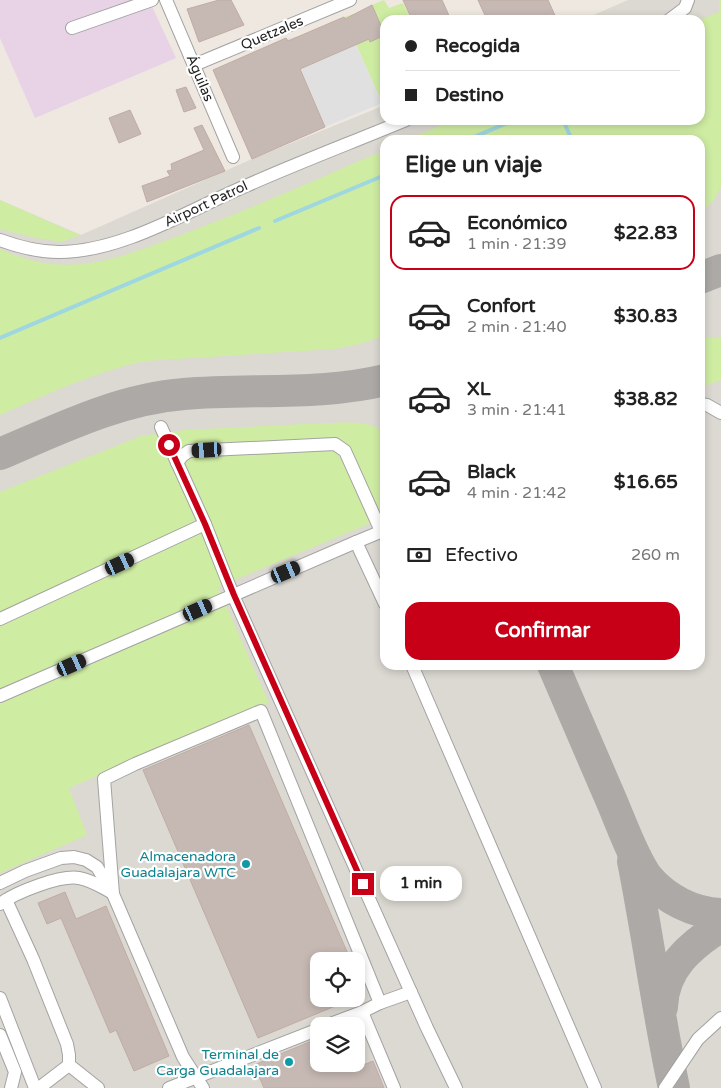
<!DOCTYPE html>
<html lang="es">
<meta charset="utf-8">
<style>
body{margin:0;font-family:"Varela Round",sans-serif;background:#f2f2f2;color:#222;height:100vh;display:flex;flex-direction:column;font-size:19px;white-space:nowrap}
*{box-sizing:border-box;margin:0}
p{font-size:16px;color:#767676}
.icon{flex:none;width:28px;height:28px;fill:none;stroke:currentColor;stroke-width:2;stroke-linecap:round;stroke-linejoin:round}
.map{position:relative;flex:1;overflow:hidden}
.side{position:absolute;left:380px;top:135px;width:325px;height:535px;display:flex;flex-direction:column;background:#fff;border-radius:15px;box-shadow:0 2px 8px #0003}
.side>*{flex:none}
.top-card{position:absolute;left:380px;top:15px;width:325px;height:110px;border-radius:15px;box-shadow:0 2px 8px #0003;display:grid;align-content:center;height:110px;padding:0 25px;background:#fff}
.controls{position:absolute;left:310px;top:952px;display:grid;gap:10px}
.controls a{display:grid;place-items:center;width:55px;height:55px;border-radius:10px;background:#fff;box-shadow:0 2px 8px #0003;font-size:25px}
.end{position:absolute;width:22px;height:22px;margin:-11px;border:6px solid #c70017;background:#fff;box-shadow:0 0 0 2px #fff}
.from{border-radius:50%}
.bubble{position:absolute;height:35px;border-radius:15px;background:#fff;box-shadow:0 2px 8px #0003;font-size:16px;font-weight:700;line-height:35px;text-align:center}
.car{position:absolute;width:15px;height:30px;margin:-15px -8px;border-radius:6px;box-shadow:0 0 4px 1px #0007;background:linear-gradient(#222 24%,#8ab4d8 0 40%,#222 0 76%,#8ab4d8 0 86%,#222 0)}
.top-card b{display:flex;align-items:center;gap:18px;height:48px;font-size:19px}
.top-card b+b{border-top:1px solid #e0e0e0}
.top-card i{width:12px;height:12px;background:#222}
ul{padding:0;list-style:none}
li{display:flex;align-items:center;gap:15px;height:75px;margin:0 10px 8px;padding:0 15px;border:2px solid transparent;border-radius:15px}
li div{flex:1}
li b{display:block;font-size:19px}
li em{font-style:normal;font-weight:700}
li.selected{border-color:#c70017}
li>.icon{width:45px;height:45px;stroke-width:1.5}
h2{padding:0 25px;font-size:22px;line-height:60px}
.pay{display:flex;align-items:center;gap:12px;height:55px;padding:0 25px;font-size:19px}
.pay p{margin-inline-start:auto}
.cta{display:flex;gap:10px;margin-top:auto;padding:10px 25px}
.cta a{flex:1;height:58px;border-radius:15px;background:#c70017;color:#fff;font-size:20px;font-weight:700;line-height:58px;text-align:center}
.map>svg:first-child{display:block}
.industrial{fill:#e8d2e6}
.airport{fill:#dcd8d2;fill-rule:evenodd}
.grass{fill:#cfeca3}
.parking{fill:#e0e0e0}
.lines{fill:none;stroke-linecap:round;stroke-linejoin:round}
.stream{stroke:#9ed7df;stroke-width:4}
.taxiway{stroke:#aca9a6;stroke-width:32}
.building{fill:#c6b9b4;stroke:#c0aca2}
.minor-casing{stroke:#a3a3a3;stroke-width:14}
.minor{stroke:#fff;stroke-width:12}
.route{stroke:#c70017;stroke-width:6}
.culture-dot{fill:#0f9aa8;stroke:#fff;stroke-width:2}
.labels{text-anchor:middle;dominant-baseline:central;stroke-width:4.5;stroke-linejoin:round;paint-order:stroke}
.street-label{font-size:14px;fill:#1c1c1c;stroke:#fff}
.culture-label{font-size:14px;fill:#0d838f;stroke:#fff;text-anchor:end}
</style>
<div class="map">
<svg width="721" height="1088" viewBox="0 0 721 1088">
<rect width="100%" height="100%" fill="#eee8e1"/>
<!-- industrial -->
<polygon class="industrial" points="0,0 149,0 176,58 35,118 0,38"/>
<!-- airport -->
<path class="airport" d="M 628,0 L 721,0 L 721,1088 L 0,1088 L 0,200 L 81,235 L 252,159 L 385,105 L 385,120 L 700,120 L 700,20 L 582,20 ZM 385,140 L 700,140 L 700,665 L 385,665 ZM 319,961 L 356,961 L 356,999 L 319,999 ZM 319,1026 L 356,1026 L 356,1064 L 319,1064 Z"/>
<!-- grass -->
<g class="grass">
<polygon points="384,0 389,8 403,3 411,20 385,20 385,35 372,5"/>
<polygon points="719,0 721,0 721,187 714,200 700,214 700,140 407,140 453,120 700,120 699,20 719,12"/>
<polygon points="357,13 370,41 385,35 385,102 382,103 344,17"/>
<path d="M 385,150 L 385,336 L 360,344 L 335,349 L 145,361 C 94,372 48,394 0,415 L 0,249 C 16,256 33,262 51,264 C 98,269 143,249 186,233 C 253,208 319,178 385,150 Z"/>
<polygon points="0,200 70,231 81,235 61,242 36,238 0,229"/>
<polygon points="700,338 721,338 721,380 700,388"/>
<path d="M 325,423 C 344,423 371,419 385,433 L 385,517 L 218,587 L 269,703 L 69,788 L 87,835 L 0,873 L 0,492 L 141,436 L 185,430 Z"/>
</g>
<!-- parking -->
<polygon class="parking" points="303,35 315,63 356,45 382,103 325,127 286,39"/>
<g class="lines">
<!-- stream -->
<g class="stream">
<polyline points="563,120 572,140"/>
<polyline points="467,140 514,120"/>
<polyline points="275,221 385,175"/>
<polyline points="0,338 259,228"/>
</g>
<!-- taxiway -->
<g class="taxiway">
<polyline points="700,278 721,270"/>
<path d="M 0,454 C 59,429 119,399 184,394 C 250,388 320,396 385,380"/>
<path d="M 553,665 C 573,711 592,756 612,802 C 621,823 634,860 648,878 C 666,899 693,913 721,914"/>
<path d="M 633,861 C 648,937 658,1013 674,1088"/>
<path d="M 662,1007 C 663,968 691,945 721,926"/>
</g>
</g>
<!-- building -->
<g class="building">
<polygon points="219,0 231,0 244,25 199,42 187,9"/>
<polygon points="403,0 442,0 451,20 412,20"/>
<polygon points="478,0 548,0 557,20 487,20"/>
<polygon points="372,5 385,35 370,42 369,39 300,69 325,127 252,159 213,70 286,38 288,41 344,17 345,19"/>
<polygon points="186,87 196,108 184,112 176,90"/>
<polygon points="130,110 141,134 119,143 109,118"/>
<polygon points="202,125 225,171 147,202 142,186 170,176 167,171 172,170 171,164 204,150 194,128"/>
<polygon points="249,725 351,961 319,961 319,999 352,999 258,1038 143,770"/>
<polygon points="65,892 76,919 106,906 169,1056 134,1071 116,1030 110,1033 61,918 47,924 38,903"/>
<polygon points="319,1038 319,1064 346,1064 349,1071 373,1061 384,1088 264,1088 254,1065"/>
</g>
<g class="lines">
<defs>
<g id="minor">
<polyline points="166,0 233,157"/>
<polyline points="669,20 685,8 688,0"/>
<polyline points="72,28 152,0"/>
<polyline points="194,65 350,0"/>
<path d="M 0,240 C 19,247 39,252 59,252 C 123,252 190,209 248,185 C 300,162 353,142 406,120"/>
<polyline points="700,404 707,405 721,413"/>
<polyline points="161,427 205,524 233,595 427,1028 456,1088"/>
<polyline points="177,463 182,456 189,451 335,444 345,451 381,531"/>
<polyline points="385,530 356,542 385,604"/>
<polyline points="0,619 205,524"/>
<polyline points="412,665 595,1088"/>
<polyline points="0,696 356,542"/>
<polyline points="0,883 25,871 61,858 74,857 86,860 97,867 113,894 183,1057 203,1088"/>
<polyline points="113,894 104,779 135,764 261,711 380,1003 362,1012"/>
<polyline points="6,900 33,959 67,1044 69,1055 69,1065 39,1088"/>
<path d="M 0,904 C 16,892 60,875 79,878 C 91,880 100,886 111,892"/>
<polyline points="0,998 35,1088"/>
<polyline points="380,1003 411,992"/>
<polyline points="325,1026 362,1012 394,1088"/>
<polyline points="0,1035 15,1072 11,1088"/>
<polyline points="69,1065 98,1088"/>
<polyline points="169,1088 319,1029"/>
<polyline points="665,1088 698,1039 721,1018"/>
</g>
</defs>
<!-- minor casing -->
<use href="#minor" class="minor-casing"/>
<!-- minor -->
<use href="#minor" class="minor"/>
</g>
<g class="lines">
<!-- route -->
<polyline class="route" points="169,445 205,524 234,595 363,884"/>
</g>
<!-- markers -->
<g class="culture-dot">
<circle cx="246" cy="864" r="5"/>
<circle cx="289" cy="1062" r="5"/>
</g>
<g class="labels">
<!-- street labels -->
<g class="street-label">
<text transform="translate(272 33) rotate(-23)">Quetzales</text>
<text transform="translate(200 78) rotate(67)">Águilas</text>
<text transform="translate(206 204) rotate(-25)">Airport Patrol</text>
</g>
<!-- culture labels -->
<g class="culture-label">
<text x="236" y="856">Almacenadora<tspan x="236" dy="16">Guadalajara WTC</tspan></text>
<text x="279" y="1054">Terminal de<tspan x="279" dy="16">Carga Guadalajara</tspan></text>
</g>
</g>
</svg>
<div class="controls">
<a><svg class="icon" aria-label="locate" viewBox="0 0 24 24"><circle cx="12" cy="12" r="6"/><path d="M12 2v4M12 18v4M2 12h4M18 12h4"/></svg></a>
<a><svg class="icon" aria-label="layers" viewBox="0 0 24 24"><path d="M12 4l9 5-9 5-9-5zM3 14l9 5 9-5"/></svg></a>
</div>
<i class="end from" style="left:169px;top:445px"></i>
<i class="end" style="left:363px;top:884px"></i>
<div class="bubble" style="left:380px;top:866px;width:82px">1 min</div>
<i class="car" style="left:207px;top:450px;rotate:267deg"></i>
<i class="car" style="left:120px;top:564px;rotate:65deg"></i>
<i class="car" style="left:286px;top:572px;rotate:67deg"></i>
<i class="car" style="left:198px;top:610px;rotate:66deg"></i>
<i class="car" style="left:72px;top:665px;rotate:66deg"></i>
<div class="top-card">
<b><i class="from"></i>Recogida</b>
<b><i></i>Destino</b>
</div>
<section class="side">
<h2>Elige un viaje</h2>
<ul>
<li class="selected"><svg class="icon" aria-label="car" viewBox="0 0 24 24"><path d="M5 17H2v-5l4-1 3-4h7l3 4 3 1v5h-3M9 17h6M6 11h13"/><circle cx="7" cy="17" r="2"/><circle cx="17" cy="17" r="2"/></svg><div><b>Económico</b><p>1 min · 21:39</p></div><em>$22.83</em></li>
<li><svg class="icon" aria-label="car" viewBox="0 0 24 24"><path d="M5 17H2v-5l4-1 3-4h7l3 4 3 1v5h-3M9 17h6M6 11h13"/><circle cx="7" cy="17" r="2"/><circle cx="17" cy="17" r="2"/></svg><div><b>Confort</b><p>2 min · 21:40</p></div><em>$30.83</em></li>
<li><svg class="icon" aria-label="car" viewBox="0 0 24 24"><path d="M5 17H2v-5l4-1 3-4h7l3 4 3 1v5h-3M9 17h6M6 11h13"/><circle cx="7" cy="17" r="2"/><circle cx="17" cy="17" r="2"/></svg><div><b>XL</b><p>3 min · 21:41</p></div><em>$38.82</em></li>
<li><svg class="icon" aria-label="car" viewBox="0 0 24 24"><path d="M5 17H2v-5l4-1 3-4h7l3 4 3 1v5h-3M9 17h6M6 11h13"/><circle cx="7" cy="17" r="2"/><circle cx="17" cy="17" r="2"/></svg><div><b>Black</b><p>4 min · 21:42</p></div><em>$16.65</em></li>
</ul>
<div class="pay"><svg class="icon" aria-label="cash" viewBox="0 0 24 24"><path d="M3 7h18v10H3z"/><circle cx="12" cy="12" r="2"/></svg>Efectivo<p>260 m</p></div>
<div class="cta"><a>Confirmar</a></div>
</section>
</div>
